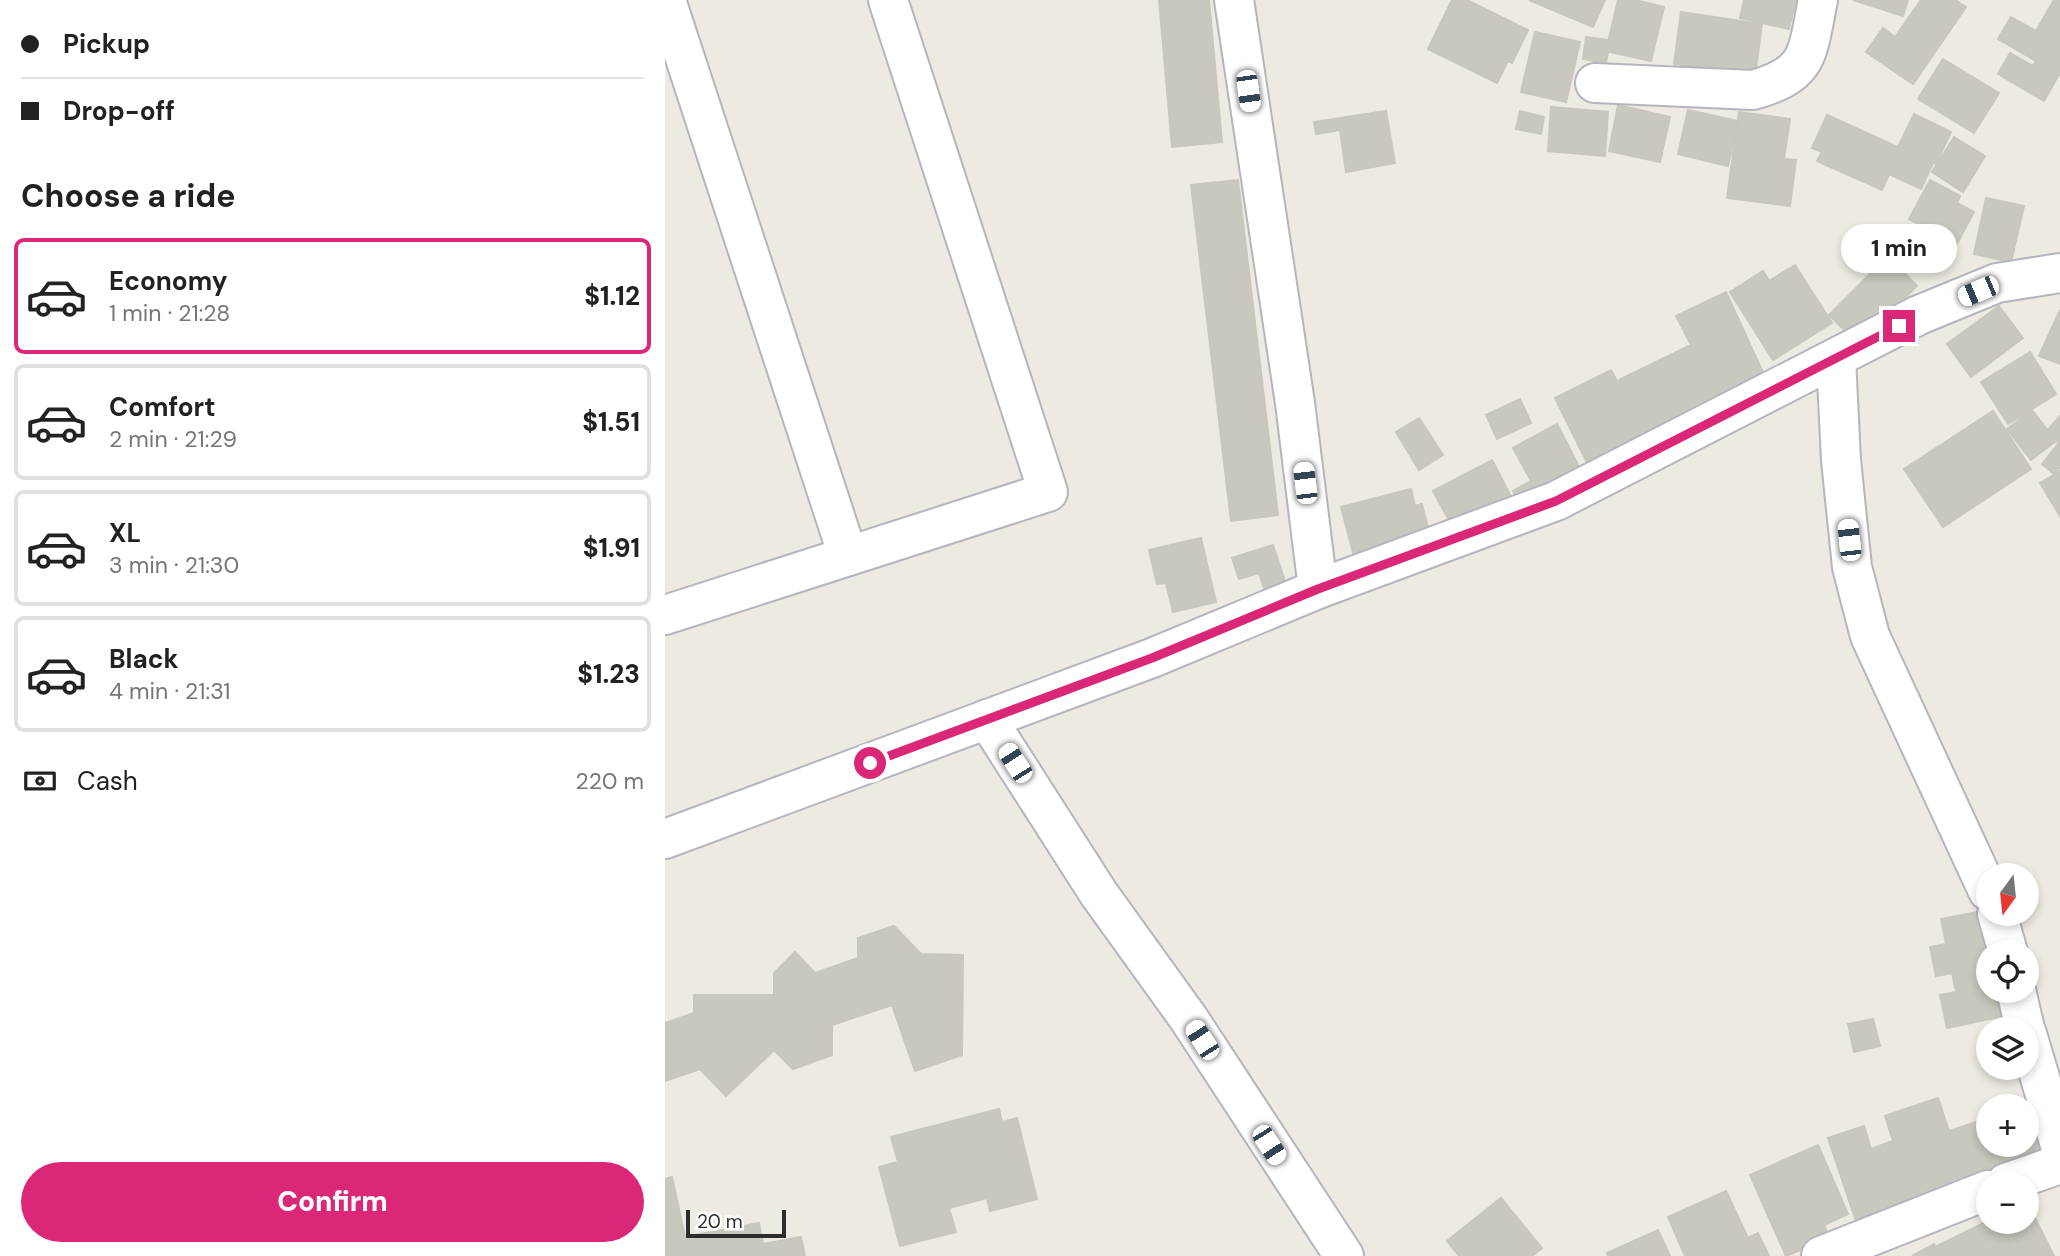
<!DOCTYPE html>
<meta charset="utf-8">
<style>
body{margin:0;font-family:"DM Sans",sans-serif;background:#f2f2f2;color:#222;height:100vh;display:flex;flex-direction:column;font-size:26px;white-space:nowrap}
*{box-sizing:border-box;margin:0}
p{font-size:23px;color:#767676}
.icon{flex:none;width:38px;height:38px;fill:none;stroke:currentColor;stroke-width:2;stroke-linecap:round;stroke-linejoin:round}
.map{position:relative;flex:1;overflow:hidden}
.panel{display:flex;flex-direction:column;background:#fff;width:665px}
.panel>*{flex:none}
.hud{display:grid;align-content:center;height:154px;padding:0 21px;background:#fff}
.needle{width:46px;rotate:195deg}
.fabs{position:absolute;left:1311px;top:863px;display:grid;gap:14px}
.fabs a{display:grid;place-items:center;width:63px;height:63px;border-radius:50%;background:#fff;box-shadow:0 4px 10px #0003;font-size:35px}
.scale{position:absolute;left:21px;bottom:18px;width:100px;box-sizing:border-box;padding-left:7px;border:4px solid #2d2d2d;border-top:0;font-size:19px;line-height:24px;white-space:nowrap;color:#2d2d2d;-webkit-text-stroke:5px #fff;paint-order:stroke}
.end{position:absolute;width:32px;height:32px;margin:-16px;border:9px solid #db2777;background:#fff;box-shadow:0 0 0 4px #fff}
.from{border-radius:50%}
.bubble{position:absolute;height:49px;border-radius:24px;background:#fff;box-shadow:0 4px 10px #0003;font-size:23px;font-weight:800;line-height:49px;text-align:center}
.car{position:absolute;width:21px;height:42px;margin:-21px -10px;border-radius:9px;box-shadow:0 0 5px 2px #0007;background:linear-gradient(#fff 24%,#345 0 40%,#fff 0 76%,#345 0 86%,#fff 0)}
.hud b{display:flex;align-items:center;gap:24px;height:66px;font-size:26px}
.hud b+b{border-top:2px solid #e0e0e0}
.hud i{width:18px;height:18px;background:#222}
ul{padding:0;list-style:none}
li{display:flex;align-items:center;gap:21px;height:116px;margin:0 14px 10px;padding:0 7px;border:4px solid #e0e0e0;border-radius:10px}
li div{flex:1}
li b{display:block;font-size:26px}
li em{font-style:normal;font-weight:800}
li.selected{border-color:#db2777}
li>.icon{width:63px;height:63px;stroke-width:1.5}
h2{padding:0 21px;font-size:32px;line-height:84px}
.pay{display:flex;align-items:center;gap:18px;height:77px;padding:0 21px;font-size:26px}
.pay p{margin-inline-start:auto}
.button{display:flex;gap:14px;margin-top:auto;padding:14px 21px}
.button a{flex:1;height:80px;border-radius:42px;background:#db2777;color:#fff;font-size:28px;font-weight:800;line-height:80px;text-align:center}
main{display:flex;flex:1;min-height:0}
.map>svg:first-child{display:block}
.building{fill:#c9c8bf;stroke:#c9c6bb;stroke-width:2}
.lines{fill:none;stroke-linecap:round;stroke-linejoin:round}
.minor-casing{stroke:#b4b5bf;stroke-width:42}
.tertiary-casing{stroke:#b4b5bf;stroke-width:42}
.minor{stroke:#fff;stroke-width:38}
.tertiary{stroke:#fff;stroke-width:38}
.route{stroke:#db2777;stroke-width:9}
</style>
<main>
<section class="panel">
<div class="hud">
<b><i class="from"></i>Pickup</b>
<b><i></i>Drop-off</b>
</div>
<h2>Choose a ride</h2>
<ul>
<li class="selected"><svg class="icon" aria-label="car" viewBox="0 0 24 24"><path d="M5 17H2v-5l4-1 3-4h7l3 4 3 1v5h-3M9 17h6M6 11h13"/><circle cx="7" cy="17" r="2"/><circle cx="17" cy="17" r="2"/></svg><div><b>Economy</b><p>1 min · 21:28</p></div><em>$1.12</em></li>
<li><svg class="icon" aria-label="car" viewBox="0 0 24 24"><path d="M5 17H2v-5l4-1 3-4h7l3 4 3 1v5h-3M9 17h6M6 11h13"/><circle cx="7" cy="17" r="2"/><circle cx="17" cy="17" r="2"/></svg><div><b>Comfort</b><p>2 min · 21:29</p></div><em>$1.51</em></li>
<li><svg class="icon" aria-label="car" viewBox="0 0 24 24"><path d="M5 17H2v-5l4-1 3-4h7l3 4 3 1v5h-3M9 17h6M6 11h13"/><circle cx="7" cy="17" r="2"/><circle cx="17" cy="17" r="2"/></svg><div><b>XL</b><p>3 min · 21:30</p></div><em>$1.91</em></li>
<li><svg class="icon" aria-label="car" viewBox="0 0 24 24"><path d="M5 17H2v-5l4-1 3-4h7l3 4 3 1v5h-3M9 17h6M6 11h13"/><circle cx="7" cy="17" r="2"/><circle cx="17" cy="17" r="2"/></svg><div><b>Black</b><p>4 min · 21:31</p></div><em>$1.23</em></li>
</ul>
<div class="pay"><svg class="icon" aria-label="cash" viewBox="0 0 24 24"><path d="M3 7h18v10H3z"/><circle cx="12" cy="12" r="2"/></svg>Cash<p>220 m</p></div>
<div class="button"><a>Confirm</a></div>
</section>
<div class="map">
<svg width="1395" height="1256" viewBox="0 0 1395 1256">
<rect width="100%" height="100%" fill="#edeae1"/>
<!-- building -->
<g class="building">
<polygon points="494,0 544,0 557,142 507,147"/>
<polygon points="787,0 802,0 863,30 847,63 843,61 832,83 763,49"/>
<polygon points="864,0 940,0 928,27"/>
<polygon points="953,0 970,0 999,7 986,61 941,51"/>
<polygon points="1079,0 1131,0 1124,29 1075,18"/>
<polygon points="1188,0 1243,0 1238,16"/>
<polygon points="1256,0 1290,0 1301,7 1248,84 1201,52 1218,28 1230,37"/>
<polygon points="1389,0 1395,0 1395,73 1379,101 1333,74 1345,53 1368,66 1371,61 1333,39 1346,17 1371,31"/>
<polygon points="1016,12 1097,24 1090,76 1009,64"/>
<polygon points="870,32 915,42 901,102 856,92"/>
<polygon points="921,37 945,40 941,63 918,59"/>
<polygon points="1278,59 1334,93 1309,133 1253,99"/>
<polygon points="953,105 1005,117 995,162 944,151"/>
<polygon points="886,107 943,112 940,156 883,151"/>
<polygon points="1023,110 1073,121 1063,166 1013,154"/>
<polygon points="721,111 730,163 681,172 675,130 651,134 649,122"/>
<polygon points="855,111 879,117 876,134 851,129"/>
<polygon points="1074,112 1125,119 1119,159 1131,160 1125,206 1062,198"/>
<polygon points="1249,114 1286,132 1271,164 1233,147"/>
<polygon points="1162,115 1268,163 1256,189 1224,174 1217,190 1152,161 1157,152 1147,148"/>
<polygon points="1289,137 1320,156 1298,192 1267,172"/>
<polygon points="573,180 613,515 566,521 526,185"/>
<polygon points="1265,180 1295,196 1292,203 1309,212 1292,244 1244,219"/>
<polygon points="1321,198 1359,206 1346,262 1309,254"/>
<polygon points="1223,256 1252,286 1194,344 1164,315"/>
<polygon points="1130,265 1167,323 1108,360 1065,292 1098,271 1104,281"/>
<polygon points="1061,292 1106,390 929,477 890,398 946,370 952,381 1026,345 1011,316"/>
<polygon points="1334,306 1358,338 1306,377 1282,344"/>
<polygon points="1395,310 1395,364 1374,356"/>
<polygon points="1365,352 1391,394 1343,424 1316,382"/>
<polygon points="855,399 866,423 832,439 821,415"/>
<polygon points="1367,410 1391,441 1366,460 1342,429"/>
<polygon points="1328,411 1366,469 1278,527 1239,469"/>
<polygon points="1394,417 1395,467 1389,474 1377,464 1394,443 1381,432"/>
<polygon points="754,418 778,455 754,470 731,432"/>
<polygon points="892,424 921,480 855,505 848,491 866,481 848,448"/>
<polygon points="827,460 850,504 792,535 768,491"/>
<polygon points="1395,471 1395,516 1375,483"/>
<polygon points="746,489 750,506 757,504 766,540 690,560 676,507"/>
<polygon points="536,538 551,602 508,612 501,583 492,584 484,550"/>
<polygon points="608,545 622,587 601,594 594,573 574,579 567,558"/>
<polygon points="1323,910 1323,990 1358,990 1362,1011 1282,1028 1275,995 1291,992 1287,973 1271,976 1265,947 1281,944 1276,919"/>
<polygon points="229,926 256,954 298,955 297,1055 250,1071 227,1005 167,1025 167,1055 128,1069 109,1050 61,1096 35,1069 0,1081 0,1023 29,1013 29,995 109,995 109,973 130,952 150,973 193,958 193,938"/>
<polygon points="1208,1019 1215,1046 1189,1052 1183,1024"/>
<polygon points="1273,1098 1284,1131 1323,1118 1323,1144 1362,1144 1360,1106 1373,1101 1392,1158 1192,1224 1163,1138 1199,1126 1206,1149 1228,1141 1220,1116"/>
<polygon points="334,1109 337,1122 352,1118 372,1199 325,1211 322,1198 284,1208 291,1232 235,1246 214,1167 233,1162 226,1137"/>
<polygon points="1153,1145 1183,1214 1159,1225 1165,1238 1121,1256 1085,1175"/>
<polygon points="7,1177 20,1237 94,1223 98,1244 136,1237 140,1256 0,1256 0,1179"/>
<polygon points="1061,1191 1083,1238 1093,1233 1104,1256 1020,1256 1003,1217"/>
<polygon points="836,1198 877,1248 867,1256 794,1256 782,1241"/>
<polygon points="1362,1202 1389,1256 1277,1256 1272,1246 1323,1221 1362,1222"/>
<polygon points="993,1230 1005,1256 943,1256 942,1253"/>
<polygon points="1269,1244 1275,1256 1247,1256"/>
</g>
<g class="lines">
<defs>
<g id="minor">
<polyline points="1,0 183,556"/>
<polyline points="569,0 630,403 653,589"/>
<path d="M 930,83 L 1088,90 C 1146,74 1142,53 1153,0"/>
<polyline points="1171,358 1176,460 1187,567 1205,636 1323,891"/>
<polyline points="0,615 383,492 223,0"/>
<polyline points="322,719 434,894 524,1019 679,1256"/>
<polyline points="1332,914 1343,952"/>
<polyline points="1351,990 1360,1029"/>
<polyline points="1362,1034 1395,1145"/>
<polyline points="1341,1183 1395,1164"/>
<polyline points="1156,1256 1323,1190"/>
</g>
<polyline id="tertiary" points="0,839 487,658 653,589 891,501 1254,315 1332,283 1395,273"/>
</defs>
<!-- minor casing -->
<use href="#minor" class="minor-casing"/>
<!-- tertiary casing -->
<use href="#tertiary" class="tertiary-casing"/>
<!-- minor -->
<use href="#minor" class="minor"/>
<!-- tertiary -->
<use href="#tertiary" class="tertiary"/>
</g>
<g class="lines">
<!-- route -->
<polyline class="route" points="205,763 487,658 653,589 891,501 1234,326"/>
</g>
</svg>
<div class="fabs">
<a><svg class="needle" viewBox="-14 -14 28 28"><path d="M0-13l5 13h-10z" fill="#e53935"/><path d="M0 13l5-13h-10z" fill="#767676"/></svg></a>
<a><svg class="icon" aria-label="locate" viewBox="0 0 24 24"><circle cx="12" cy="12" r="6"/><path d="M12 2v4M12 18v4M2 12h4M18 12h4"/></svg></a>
<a><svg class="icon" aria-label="layers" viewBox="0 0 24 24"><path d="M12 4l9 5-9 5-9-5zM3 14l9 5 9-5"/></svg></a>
<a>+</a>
<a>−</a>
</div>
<div class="scale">20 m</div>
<i class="end from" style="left:205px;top:763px"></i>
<i class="end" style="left:1234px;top:326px"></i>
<div class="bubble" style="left:1176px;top:224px;width:116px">1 min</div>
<i class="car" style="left:583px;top:91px;rotate:172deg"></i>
<i class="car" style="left:1313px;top:291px;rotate:247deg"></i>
<i class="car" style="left:640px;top:483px;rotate:353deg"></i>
<i class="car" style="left:1184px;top:540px;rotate:354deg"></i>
<i class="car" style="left:350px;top:763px;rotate:327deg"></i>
<i class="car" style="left:537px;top:1040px;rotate:327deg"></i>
<i class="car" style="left:604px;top:1145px;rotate:147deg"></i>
</div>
</main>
